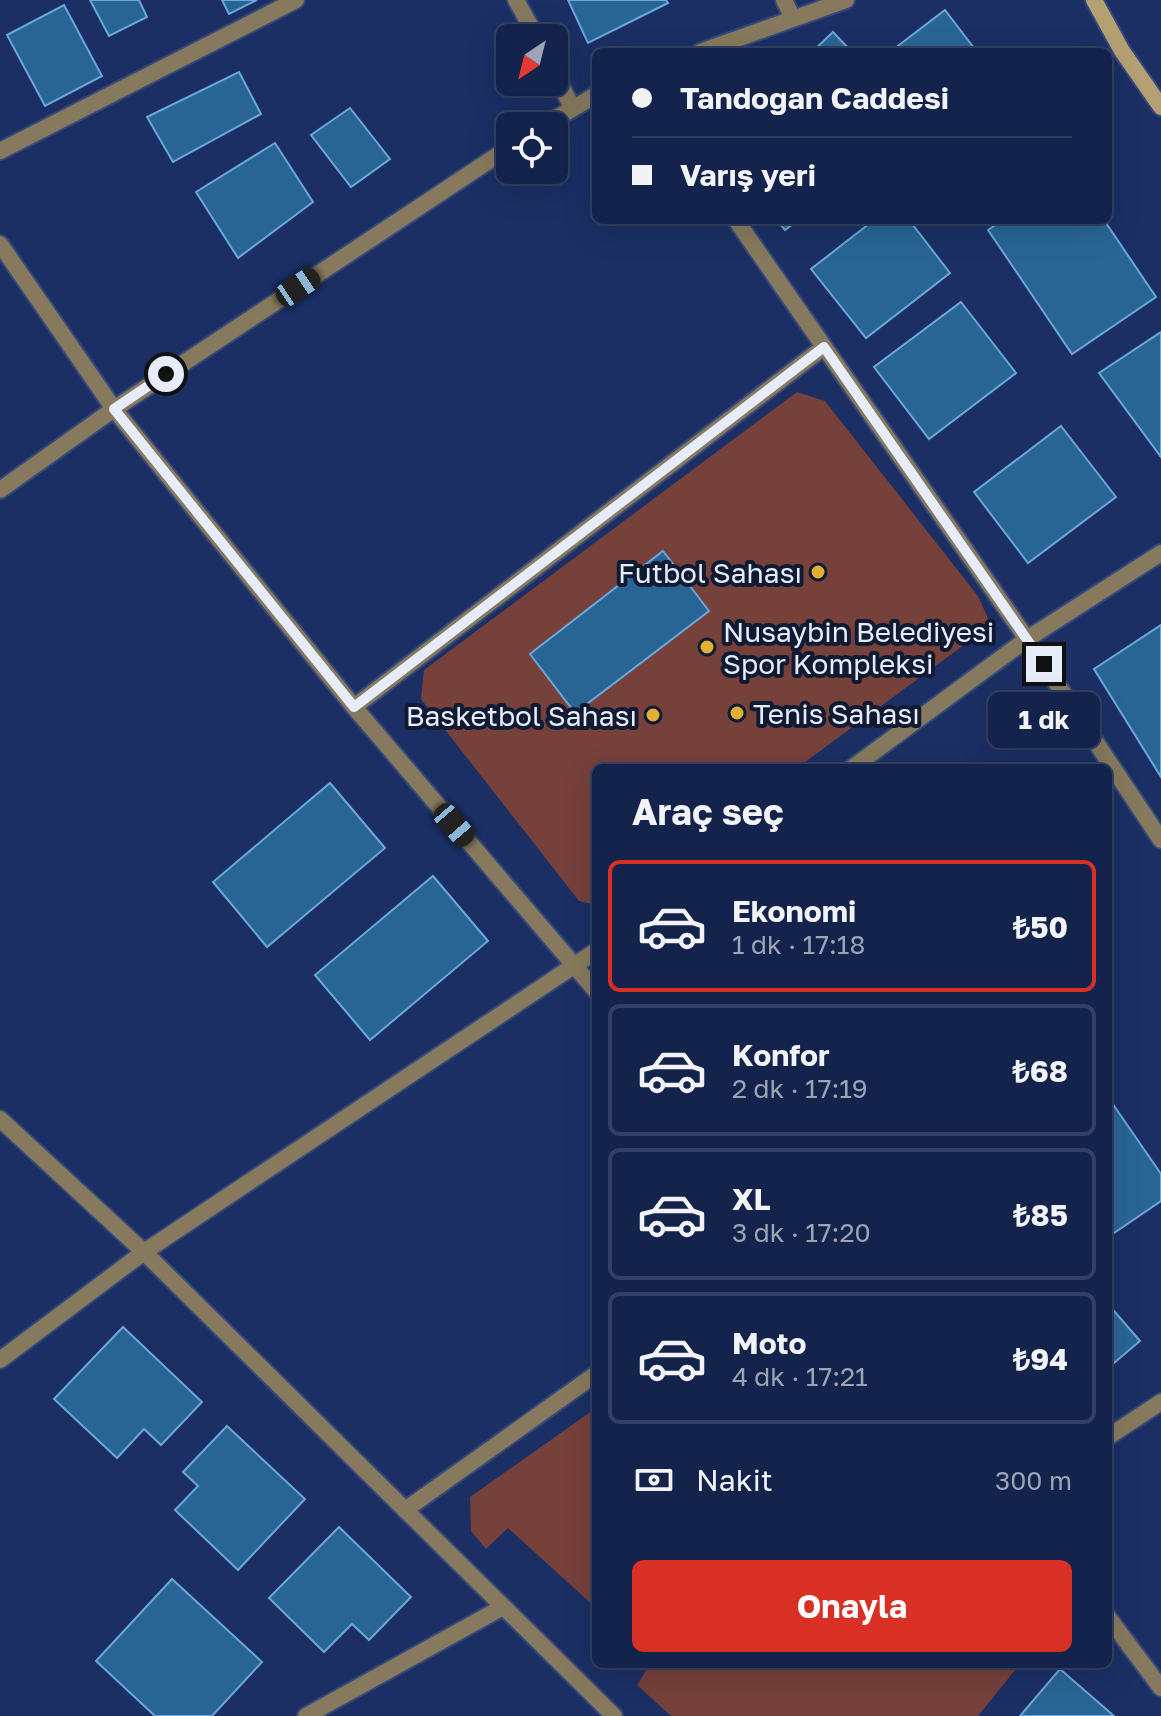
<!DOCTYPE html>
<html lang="tr">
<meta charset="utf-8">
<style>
body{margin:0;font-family:"Golos Text",sans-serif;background:#1d2b52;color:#f1f3f6;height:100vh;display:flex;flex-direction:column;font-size:30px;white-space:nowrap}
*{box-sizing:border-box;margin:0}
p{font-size:26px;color:#9da4b5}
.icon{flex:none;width:44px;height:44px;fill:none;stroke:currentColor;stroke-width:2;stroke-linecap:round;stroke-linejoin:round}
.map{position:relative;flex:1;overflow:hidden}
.side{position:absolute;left:592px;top:764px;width:520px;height:904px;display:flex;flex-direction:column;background:#14234b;border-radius:12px;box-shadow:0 8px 32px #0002,0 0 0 2px #334063}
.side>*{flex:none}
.top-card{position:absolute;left:592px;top:48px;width:520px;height:176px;border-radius:12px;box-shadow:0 8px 32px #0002,0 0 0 2px #334063;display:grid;align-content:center;height:176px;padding:0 40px;background:#14234b}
.needle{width:52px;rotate:215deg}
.tools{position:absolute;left:496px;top:24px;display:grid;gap:16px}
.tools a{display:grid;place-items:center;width:72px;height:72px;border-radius:12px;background:#14234b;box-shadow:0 8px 32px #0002,0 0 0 2px #334063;font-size:40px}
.end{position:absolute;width:36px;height:36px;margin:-18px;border:10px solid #e6ecfa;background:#111;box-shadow:0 0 0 4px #111}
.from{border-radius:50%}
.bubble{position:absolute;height:56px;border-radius:12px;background:#14234b;box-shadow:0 8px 32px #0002,0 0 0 2px #334063;font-size:26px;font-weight:700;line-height:56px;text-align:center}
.car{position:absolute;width:24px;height:48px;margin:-24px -12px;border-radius:10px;box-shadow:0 0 6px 2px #0007;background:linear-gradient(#222 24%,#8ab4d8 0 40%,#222 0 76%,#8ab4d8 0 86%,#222 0)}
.top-card b{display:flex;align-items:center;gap:28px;height:76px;font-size:30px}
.top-card b+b{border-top:2px solid #334063}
.top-card i{width:20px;height:20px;background:#f1f3f6}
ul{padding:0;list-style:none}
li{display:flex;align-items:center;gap:24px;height:132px;margin:0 16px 12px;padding:0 24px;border:4px solid #334063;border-radius:12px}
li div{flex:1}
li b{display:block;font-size:30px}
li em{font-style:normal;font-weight:700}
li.current{border-color:#d93025}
li>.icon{width:72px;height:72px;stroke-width:1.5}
h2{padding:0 40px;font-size:36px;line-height:96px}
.pay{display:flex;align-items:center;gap:20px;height:88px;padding:0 40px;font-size:30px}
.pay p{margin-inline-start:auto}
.cta{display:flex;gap:16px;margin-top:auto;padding:16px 40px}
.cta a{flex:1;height:92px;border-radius:12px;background:#d93025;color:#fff;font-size:32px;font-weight:700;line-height:92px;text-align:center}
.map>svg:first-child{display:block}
.green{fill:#76403b}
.building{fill:#296594;stroke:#6ba7d9;stroke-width:2}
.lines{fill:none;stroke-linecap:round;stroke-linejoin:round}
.minor-casing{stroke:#374979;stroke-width:20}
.tertiary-casing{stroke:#374979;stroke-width:20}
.secondary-casing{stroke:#374979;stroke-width:20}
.minor{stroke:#86795d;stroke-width:16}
.tertiary{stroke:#86795d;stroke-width:16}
.secondary{stroke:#b5a073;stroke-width:16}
.route{stroke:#e6ecfa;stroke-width:10}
.poi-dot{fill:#e1af34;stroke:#101a32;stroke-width:3}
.labels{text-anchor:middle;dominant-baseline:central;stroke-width:8;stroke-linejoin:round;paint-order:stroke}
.poi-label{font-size:28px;fill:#e6ecfa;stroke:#101a32;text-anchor:end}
</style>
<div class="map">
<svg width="1161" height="1716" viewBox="0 0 1161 1716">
<rect width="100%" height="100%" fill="#1b2f64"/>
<!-- green -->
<g class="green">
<polygon points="797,392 825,401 978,596 991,625 797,768 596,768 596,905 579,901 421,699 424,670"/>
<polygon points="596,1408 596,1608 508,1528 486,1549 471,1531 470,1497"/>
<polygon points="650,1664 1020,1664 978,1716 671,1716 637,1685"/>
</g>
<!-- building -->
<g class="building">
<polygon points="90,0 139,0 147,17 109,36"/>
<polygon points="222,0 257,0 229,14"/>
<polygon points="568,0 666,0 668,3 588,43"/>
<polygon points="64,5 102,76 45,106 7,35"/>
<polygon points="945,10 977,52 890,52"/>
<polygon points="833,32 852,52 812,52"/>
<polygon points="239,72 261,114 173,162 147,117"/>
<polygon points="350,108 390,159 351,187 311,135"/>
<polygon points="275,143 313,202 238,258 196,192"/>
<polygon points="777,220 798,220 785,230"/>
<polygon points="874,220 909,220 950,273 866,338 811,269"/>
<polygon points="1003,220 1104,220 1156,297 1072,354 988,230"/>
<polygon points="961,302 1016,373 929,439 874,367"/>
<polygon points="1161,332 1161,457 1099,373"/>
<polygon points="1061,426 1116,497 1028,563 974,492"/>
<polygon points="663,551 709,611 575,713 530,654"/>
<polygon points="1161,625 1161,777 1094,669"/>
<polygon points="330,783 385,848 267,947 213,882"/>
<polygon points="433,876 488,941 370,1040 315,975"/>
<polygon points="1108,1097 1161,1174 1161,1201 1108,1237"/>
<polygon points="1108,1304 1140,1341 1108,1368"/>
<polygon points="123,1327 202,1402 161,1445 144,1429 117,1458 54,1399"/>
<polygon points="227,1426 305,1499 238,1570 175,1510 198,1486 183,1472"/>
<polygon points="339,1527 411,1597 369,1640 352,1624 324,1652 269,1598"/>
<polygon points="172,1579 262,1662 212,1716 155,1716 96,1661"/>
<polygon points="1060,1669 1114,1716 1020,1716"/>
</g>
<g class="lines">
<defs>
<g id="minor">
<polyline points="516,0 537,38"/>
<polyline points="784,0 793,18"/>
<polyline points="554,72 572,107"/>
<polyline points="0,151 296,0"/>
<polyline points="736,220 1027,639 1161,840"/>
<polyline points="0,244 114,409 354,707 596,991"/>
<polyline points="354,707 824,347"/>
<polyline points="852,768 1027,639 1161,553"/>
<polyline points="0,1119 144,1252 614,1716"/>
<polyline points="0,1360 144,1252 596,951"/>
<polyline points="1108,1437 1161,1402"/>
<polyline points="405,1510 596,1374"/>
<polyline points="1108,1617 1161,1688"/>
<polyline points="306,1716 503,1607"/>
</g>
<g id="tertiary">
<polyline points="700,52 846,0"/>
<polyline points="543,126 596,95"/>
<polyline points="0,490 114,409 510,147"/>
</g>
<polyline id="secondary" points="1094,0 1122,51 1161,107"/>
</defs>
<!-- minor casing -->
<use href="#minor" class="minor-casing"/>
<!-- tertiary casing -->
<use href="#tertiary" class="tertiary-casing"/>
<!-- secondary casing -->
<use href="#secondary" class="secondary-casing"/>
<!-- minor -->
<use href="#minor" class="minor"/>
<!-- tertiary -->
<use href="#tertiary" class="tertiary"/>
<!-- secondary -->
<use href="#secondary" class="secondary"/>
</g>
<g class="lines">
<!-- route -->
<polyline class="route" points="166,374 114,409 354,707 824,347 1044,664"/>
</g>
<!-- markers -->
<g class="poi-dot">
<circle cx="818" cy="572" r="8"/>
<circle cx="707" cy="647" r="8"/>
<circle cx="737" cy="713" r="8"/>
<circle cx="653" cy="715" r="8"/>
</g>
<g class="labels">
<!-- poi labels -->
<g class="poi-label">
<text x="802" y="572">Futbol Sahası</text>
<text x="723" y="631" text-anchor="start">Nusaybin Belediyesi<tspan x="723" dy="32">Spor Kompleksi</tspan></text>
<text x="753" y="713" text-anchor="start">Tenis Sahası</text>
<text x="637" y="715">Basketbol Sahası</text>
</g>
</g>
</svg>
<div class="tools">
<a><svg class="needle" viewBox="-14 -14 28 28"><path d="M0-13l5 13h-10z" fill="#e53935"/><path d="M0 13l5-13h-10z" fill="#9da4b5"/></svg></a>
<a><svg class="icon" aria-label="locate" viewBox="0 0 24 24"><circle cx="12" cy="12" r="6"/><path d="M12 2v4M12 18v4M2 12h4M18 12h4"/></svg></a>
</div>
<i class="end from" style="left:166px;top:374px"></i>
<i class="end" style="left:1044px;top:664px"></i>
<div class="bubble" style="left:988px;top:692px;width:112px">1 dk</div>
<i class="car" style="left:298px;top:287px;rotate:56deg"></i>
<i class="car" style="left:454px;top:825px;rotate:139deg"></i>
<div class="top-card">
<b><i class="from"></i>Tandoğan Caddesi</b>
<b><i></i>Varış yeri</b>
</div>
<section class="side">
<h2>Araç seç</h2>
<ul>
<li class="current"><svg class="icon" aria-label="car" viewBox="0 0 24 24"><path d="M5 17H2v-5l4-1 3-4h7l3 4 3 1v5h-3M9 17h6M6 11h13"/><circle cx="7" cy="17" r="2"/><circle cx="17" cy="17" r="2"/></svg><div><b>Ekonomi</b><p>1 dk · 17:18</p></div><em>₺50</em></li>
<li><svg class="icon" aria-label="car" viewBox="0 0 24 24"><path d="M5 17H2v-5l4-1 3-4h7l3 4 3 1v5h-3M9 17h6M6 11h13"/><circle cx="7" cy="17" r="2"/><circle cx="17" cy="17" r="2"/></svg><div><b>Konfor</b><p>2 dk · 17:19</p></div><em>₺68</em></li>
<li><svg class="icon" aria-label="car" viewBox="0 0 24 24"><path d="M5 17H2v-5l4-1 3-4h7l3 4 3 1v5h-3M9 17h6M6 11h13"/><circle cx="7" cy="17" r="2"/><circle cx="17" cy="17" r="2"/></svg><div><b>XL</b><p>3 dk · 17:20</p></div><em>₺85</em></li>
<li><svg class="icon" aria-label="car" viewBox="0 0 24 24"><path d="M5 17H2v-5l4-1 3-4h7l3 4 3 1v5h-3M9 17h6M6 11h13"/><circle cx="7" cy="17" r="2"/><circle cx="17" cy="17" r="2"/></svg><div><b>Moto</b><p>4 dk · 17:21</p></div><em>₺94</em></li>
</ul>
<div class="pay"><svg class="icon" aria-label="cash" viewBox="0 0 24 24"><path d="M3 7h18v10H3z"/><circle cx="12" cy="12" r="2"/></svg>Nakit<p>300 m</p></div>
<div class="cta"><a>Onayla</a></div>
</section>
</div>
